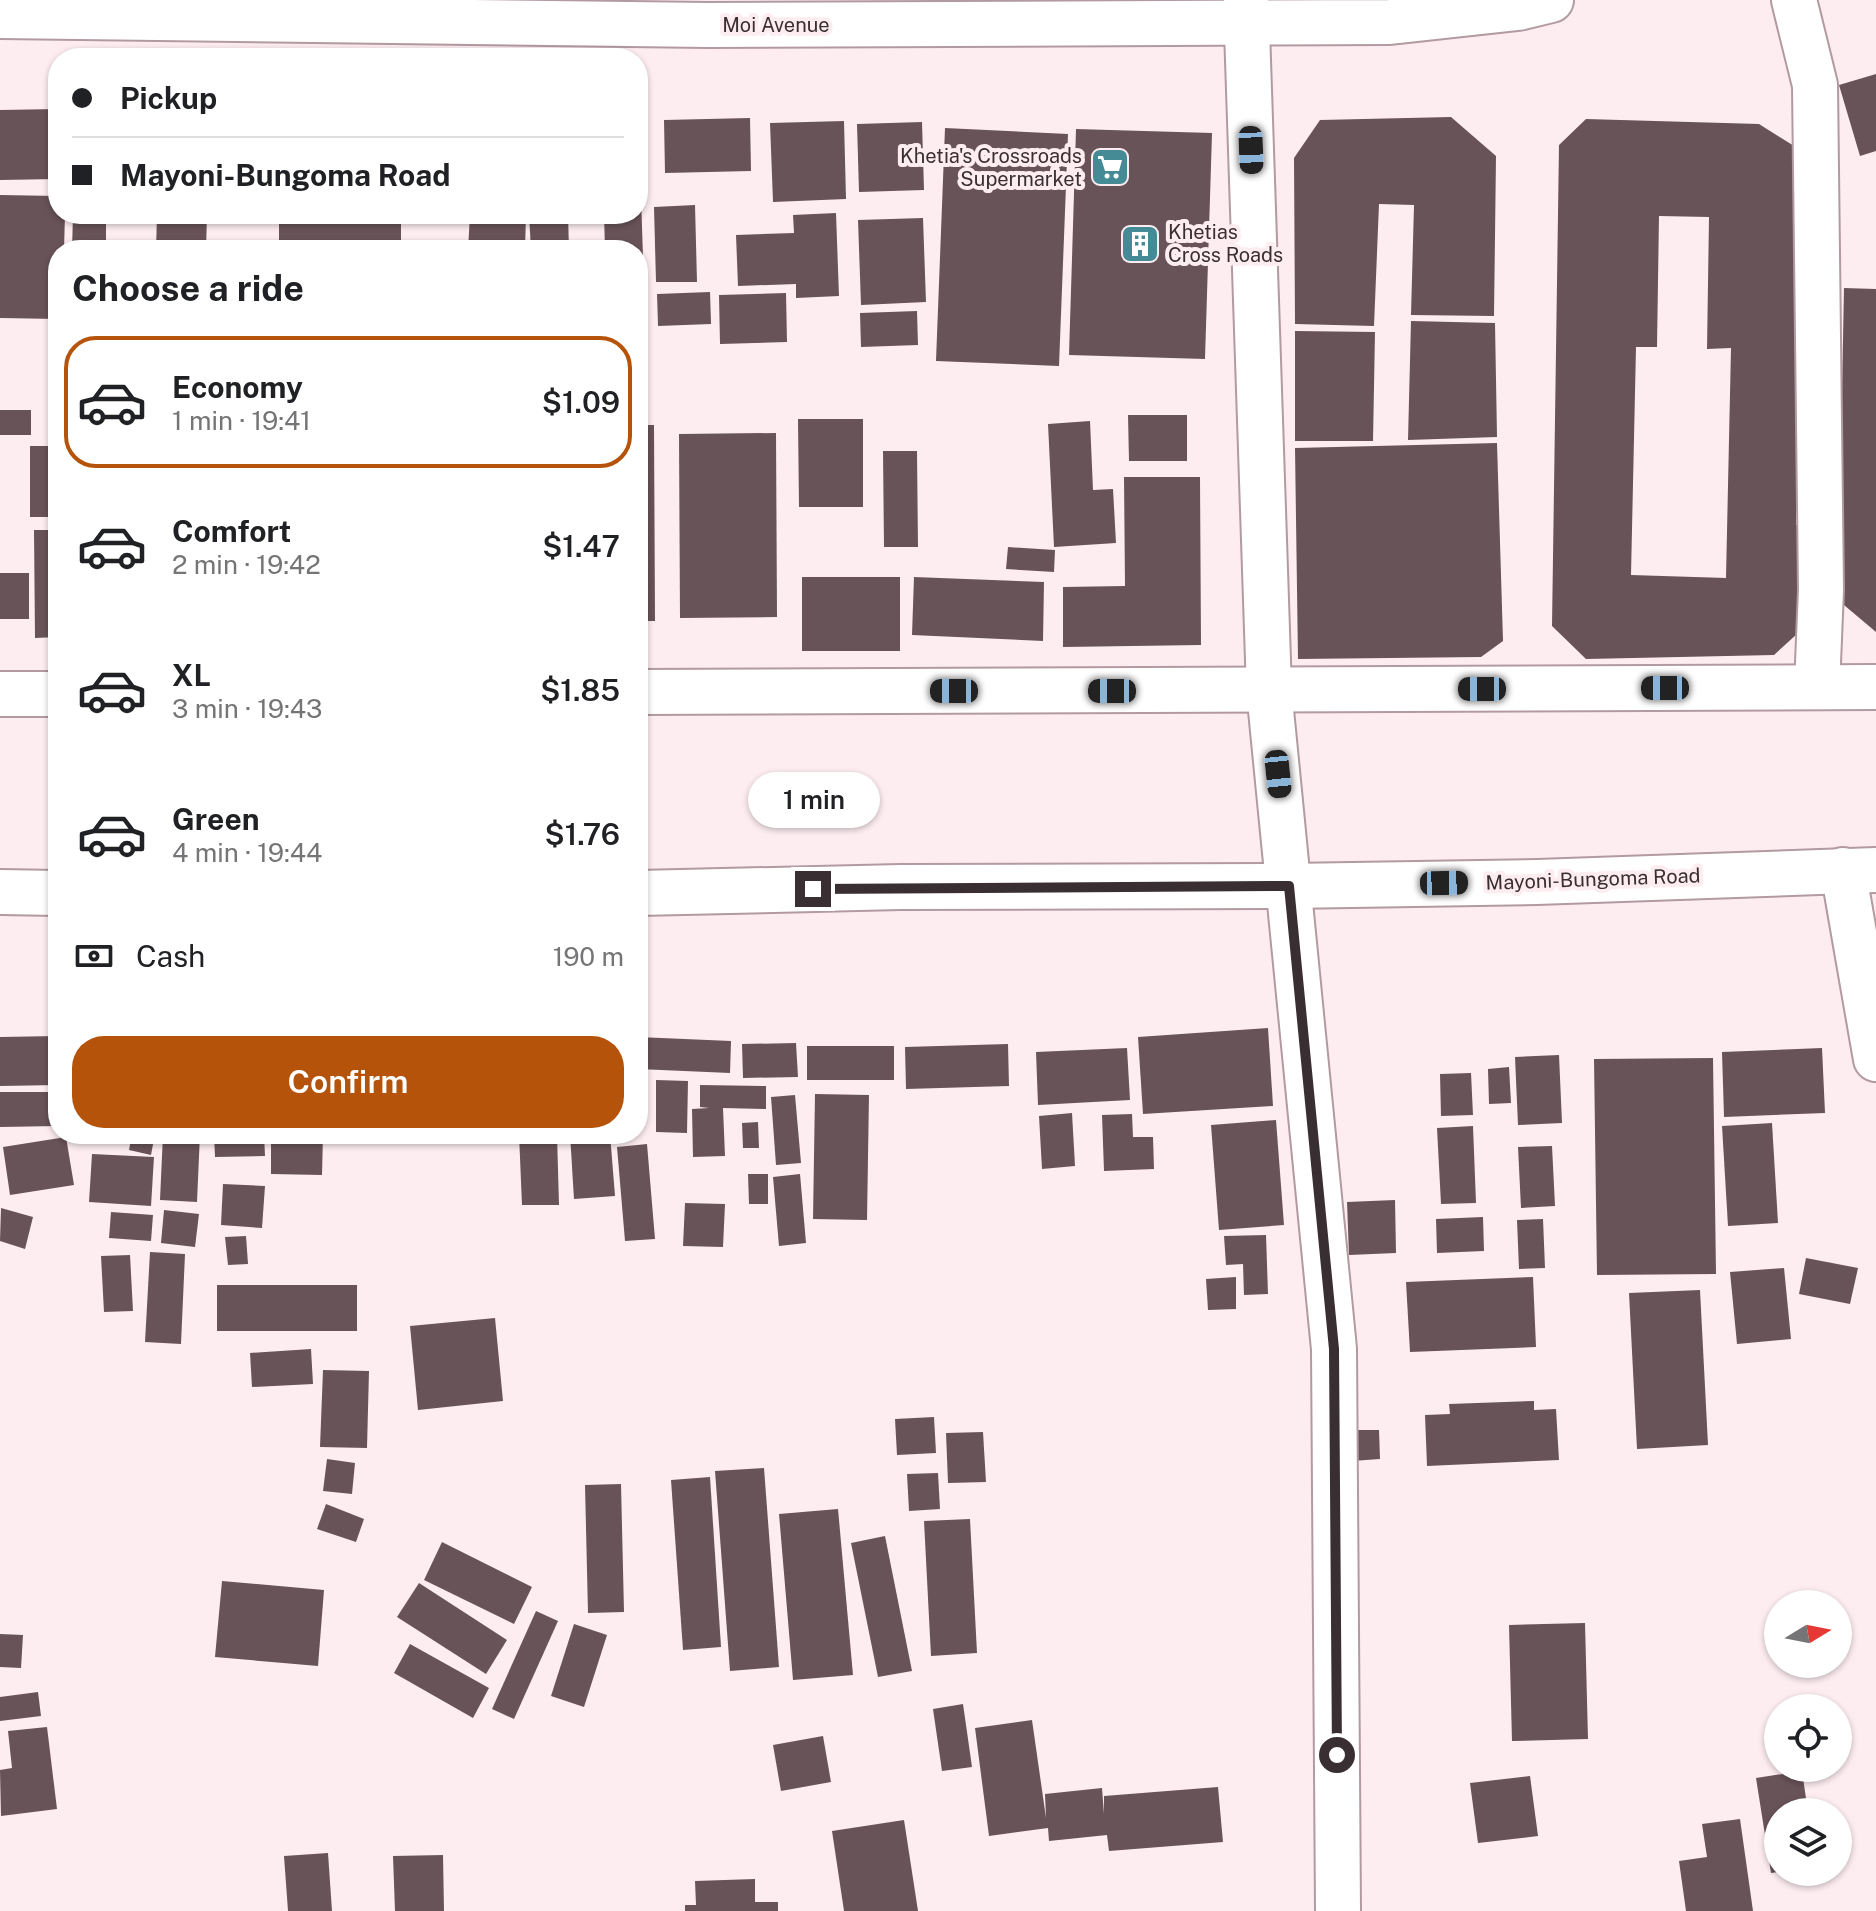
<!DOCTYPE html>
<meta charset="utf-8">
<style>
body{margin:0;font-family:"Public Sans",sans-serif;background:#f2f2f2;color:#202124;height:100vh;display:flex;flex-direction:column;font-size:30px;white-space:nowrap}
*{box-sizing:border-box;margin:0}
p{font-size:26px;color:#757577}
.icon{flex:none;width:44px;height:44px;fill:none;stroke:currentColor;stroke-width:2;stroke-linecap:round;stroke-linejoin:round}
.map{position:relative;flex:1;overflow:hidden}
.drawer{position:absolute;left:48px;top:240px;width:600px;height:904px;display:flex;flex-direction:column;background:#fff;border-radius:32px;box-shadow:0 2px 6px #0004}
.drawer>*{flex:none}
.top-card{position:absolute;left:48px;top:48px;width:600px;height:176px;border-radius:32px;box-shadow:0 2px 6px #0004;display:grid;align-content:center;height:176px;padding:0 24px;background:#fff}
.needle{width:52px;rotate:80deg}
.controls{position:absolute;left:1764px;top:1590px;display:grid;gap:16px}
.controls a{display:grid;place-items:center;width:88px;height:88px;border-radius:50%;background:#fff;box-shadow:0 2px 6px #0004;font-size:40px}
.end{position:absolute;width:36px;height:36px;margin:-18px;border:10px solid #392f32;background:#fff;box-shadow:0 0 0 4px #fff}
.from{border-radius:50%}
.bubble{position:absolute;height:56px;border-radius:28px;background:#fff;box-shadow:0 2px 6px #0004;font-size:26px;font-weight:600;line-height:56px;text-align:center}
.car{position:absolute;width:24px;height:48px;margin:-24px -12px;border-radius:10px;box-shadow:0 0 6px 2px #0007;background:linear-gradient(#222 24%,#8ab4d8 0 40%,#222 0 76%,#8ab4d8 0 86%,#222 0)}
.top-card b{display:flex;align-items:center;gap:28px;height:76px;font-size:30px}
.top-card b+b{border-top:2px solid #e0e0e0}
.top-card i{width:20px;height:20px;background:#202124}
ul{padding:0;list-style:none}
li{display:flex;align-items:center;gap:24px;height:132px;margin:0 16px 12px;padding:0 8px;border:4px solid transparent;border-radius:32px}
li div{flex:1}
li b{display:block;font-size:30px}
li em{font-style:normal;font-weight:600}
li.current{border-color:#b45309}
li>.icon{width:72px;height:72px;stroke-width:1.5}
h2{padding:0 24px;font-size:36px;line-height:96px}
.pay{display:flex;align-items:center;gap:20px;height:88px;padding:0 24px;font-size:30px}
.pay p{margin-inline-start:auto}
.primary-button{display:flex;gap:16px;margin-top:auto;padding:16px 24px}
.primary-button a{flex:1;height:92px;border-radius:32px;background:#b45309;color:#fff;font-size:32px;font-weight:600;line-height:92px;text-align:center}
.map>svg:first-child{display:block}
.building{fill:#685359;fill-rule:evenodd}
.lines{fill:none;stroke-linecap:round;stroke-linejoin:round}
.street-casing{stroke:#b29aa1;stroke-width:48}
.secondary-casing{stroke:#b29aa1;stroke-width:48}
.primary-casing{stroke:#b29aa1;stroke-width:48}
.street{stroke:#fff;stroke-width:44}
.secondary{stroke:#fff;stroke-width:44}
.primary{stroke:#fff;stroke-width:44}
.route{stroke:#392f32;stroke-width:10}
.labels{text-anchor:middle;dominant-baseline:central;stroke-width:8;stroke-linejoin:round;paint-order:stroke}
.street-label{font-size:20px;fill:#392f32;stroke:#fdedf1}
.poi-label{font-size:20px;fill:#392f32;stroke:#fdedf1;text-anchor:end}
</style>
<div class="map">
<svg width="1876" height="1911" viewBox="0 0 1876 1911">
<rect width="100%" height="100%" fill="#fdedf1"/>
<!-- building -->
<g class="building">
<polygon points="1876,74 1876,151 1860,156 1839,85"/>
<polygon points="58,109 58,179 0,180 0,110"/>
<polygon points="1451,117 1496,156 1494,316 1411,315 1414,205 1379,204 1374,326 1295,324 1294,158 1320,120"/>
<polygon points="750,118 751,171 665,173 664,120"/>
<path d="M 1586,119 L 1759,124 L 1799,149 L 1796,525 L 1809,525 L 1808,624 L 1774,655 L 1586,659 L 1552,626 L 1559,145 ZM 1659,216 L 1709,217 L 1707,349 L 1731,348 L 1726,578 L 1631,575 L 1636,347 L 1657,347 Z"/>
<polygon points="844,121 846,199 773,202 770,123"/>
<polygon points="638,122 641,122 643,181 638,181"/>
<polygon points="922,122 924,190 859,192 857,124"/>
<polygon points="945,128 1068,134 1059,366 936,361"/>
<polygon points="1076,129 1212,133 1205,359 1069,355"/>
<polygon points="0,195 58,196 58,214 65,214 64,250 58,250 58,319 0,318"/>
<polygon points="638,196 641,196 643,257 638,257 638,250 605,250 604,214 638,214"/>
<polygon points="695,205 697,282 656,282 654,207"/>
<polygon points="836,213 839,296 796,298 796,284 738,286 736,235 794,233 793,215"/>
<polygon points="73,214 106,214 106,250 72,250"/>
<polygon points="157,214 207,214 206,250 156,250"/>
<rect x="279" y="214" width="122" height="36"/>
<polygon points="470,214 526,214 525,250 468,250"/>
<polygon points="529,214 568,214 569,250 531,250"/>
<polygon points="923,218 926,302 861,305 858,220"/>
<polygon points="638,266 644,266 647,343 638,343"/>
<polygon points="1844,288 1876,289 1876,632 1838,600"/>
<polygon points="710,292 711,324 658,326 657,294"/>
<polygon points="786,293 787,342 720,344 719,295"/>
<polygon points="917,311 918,345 861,347 860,313"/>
<polygon points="1411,321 1495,323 1497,437 1408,440"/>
<polygon points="1295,331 1375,332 1373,441 1295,441"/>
<rect x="0" y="410" width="31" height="25"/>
<polygon points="1128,415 1187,415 1187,461 1129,461"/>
<polygon points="798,419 863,419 863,507 799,507"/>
<polygon points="1090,421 1093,490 1113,489 1116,543 1054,547 1048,424"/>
<polygon points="638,425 654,425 655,621 638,621"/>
<polygon points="776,433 777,617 680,618 679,434"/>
<polygon points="1497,443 1503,641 1481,657 1298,659 1295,448"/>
<rect x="30" y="446" width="28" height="71"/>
<polygon points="883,451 917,451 918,547 884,547"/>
<polygon points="1124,477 1200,477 1201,645 1063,647 1063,587 1125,586"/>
<polygon points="34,530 58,530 58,637 35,638"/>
<polygon points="1008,547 1055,550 1054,572 1006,569"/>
<rect x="0" y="573" width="29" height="46"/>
<rect x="802" y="577" width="98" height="74"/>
<polygon points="914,577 1044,582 1043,641 912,635"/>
<polygon points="1268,1028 1273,1106 1143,1114 1138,1037"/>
<polygon points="58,1036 58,1085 0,1086 0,1037"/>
<polygon points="638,1037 731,1041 730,1073 638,1069"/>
<polygon points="796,1043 798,1077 743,1078 742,1044"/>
<polygon points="1008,1044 1009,1086 906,1089 905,1047"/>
<rect x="807" y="1046" width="87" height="34"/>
<polygon points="1127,1048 1130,1100 1038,1105 1036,1052"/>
<polygon points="1822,1048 1825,1113 1724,1117 1722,1052"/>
<polygon points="1559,1055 1562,1123 1518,1125 1515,1057"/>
<polygon points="1713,1058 1716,1274 1597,1275 1594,1059"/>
<polygon points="1509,1067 1511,1103 1489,1104 1488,1069"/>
<polygon points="1471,1073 1473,1115 1441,1116 1440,1074"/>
<polygon points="656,1080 688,1081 687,1133 656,1132"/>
<polygon points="700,1085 766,1086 766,1109 723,1108 725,1156 693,1157 692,1109 709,1108 700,1107"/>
<polygon points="0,1092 58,1092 58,1126 0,1127"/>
<polygon points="815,1094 869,1095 867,1220 813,1219"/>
<polygon points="795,1095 801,1163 776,1165 771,1097"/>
<polygon points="1072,1113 1075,1166 1042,1169 1039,1116"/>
<polygon points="1132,1114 1133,1137 1153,1137 1154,1169 1104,1171 1102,1115"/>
<polygon points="1276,1120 1284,1225 1219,1230 1211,1125"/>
<polygon points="758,1122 759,1148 743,1148 742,1123"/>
<polygon points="1772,1123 1778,1223 1728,1226 1722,1126"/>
<polygon points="1473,1126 1476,1203 1441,1204 1437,1128"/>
<polygon points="132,1134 155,1134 151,1155 129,1150"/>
<polygon points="163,1134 200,1134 197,1202 160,1200"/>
<polygon points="214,1134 264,1134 265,1156 215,1157"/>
<polygon points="271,1134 323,1134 322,1175 271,1174"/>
<polygon points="519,1134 557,1134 559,1205 522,1205"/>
<polygon points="570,1134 610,1134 615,1196 574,1199"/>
<polygon points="66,1137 74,1185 10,1195 3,1147"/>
<polygon points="647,1144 655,1239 625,1241 617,1147"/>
<polygon points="1552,1146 1555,1206 1521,1208 1518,1147"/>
<polygon points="92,1154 154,1157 151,1206 89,1202"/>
<polygon points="748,1174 768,1174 768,1204 749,1204"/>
<polygon points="800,1174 806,1243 779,1246 773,1177"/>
<polygon points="223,1184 265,1186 262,1228 221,1225"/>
<polygon points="1395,1200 1396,1253 1349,1255 1347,1202"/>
<polygon points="685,1203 725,1204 723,1247 683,1246"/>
<polygon points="1,1208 33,1217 25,1249 0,1241"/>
<polygon points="164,1210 199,1214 195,1247 161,1243"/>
<polygon points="111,1212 153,1215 151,1241 109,1238"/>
<polygon points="1483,1217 1484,1251 1437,1253 1436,1219"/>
<polygon points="1543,1219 1545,1268 1519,1269 1517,1220"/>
<polygon points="1266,1235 1268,1294 1244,1295 1243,1264 1226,1265 1224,1236"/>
<polygon points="246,1236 248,1264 228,1265 225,1237"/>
<polygon points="150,1252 185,1254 181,1344 145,1342"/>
<polygon points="130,1255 133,1311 104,1312 101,1256"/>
<polygon points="1806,1258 1858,1268 1850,1304 1799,1294"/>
<polygon points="1784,1268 1791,1339 1737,1344 1730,1272"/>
<polygon points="1236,1277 1236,1309 1208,1310 1206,1279"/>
<polygon points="1533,1277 1536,1347 1410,1352 1406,1282"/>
<rect x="217" y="1285" width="140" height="46"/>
<polygon points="1700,1290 1708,1445 1637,1449 1629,1293"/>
<polygon points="495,1318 503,1401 418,1410 410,1326"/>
<polygon points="311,1349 313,1384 252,1387 250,1353"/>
<polygon points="323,1370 369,1371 367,1448 320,1447"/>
<polygon points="1534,1401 1534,1410 1556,1409 1559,1460 1427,1466 1425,1415 1450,1414 1449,1404"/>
<polygon points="934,1417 936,1453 897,1455 895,1419"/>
<polygon points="1351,1430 1379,1430 1380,1459 1352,1461"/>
<polygon points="983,1432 986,1482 948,1483 946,1433"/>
<polygon points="327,1459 355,1463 352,1494 323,1491"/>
<polygon points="764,1468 779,1667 730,1671 715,1471"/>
<polygon points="938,1473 940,1509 909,1511 907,1474"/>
<polygon points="710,1477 721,1647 683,1650 671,1480"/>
<polygon points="621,1484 624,1612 588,1613 585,1485"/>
<polygon points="326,1504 364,1519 356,1542 317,1529"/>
<polygon points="838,1509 853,1675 793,1680 779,1514"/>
<polygon points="970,1519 977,1653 931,1656 924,1521"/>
<polygon points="885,1536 912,1671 878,1677 851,1543"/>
<polygon points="442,1542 532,1587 514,1624 424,1580"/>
<polygon points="222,1581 324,1590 318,1666 215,1657"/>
<polygon points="419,1583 507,1640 486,1674 397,1617"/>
<polygon points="536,1611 558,1621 514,1719 492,1709"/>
<polygon points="1585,1623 1588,1739 1512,1741 1509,1625"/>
<polygon points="574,1624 607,1635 584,1707 551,1696"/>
<polygon points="0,1634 23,1635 21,1668 0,1667"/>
<polygon points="410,1644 489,1688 473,1718 394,1673"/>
<polygon points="38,1692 41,1716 0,1721 0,1697"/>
<polygon points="963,1704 972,1767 942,1771 933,1709"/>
<polygon points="1032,1720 1046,1818 1045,1794 1102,1788 1104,1814 1104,1796 1218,1787 1223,1842 1109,1851 1107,1835 1049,1841 1048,1828 989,1836 975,1728"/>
<polygon points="47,1727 57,1809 1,1816 0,1770 12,1768 8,1731"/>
<polygon points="823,1736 831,1782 781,1791 773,1745"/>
<polygon points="1802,1771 1808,1812 1778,1812 1778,1872 1771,1873 1756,1778"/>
<polygon points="1530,1776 1538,1836 1478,1843 1470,1783"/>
<polygon points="1740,1819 1753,1911 1686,1911 1679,1861 1707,1857 1702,1824"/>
<polygon points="904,1820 918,1911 844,1911 832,1831"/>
<polygon points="328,1853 332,1911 288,1911 284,1856"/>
<polygon points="443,1855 444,1911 395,1911 393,1856"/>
<polygon points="755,1879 755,1902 778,1902 778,1911 685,1911 685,1905 696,1905 695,1881"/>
</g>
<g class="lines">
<defs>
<g id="street">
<polyline points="1246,0 1269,690 1334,1349 1338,1911"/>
<polyline points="1794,0 1815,85 1821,590 1817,687"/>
<polyline points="638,692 1876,687"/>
<polyline points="0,694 58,694"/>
<polyline points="1843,870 1876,1059"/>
</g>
<polyline id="secondary" points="0,16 708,25 1390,22 1518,8 1551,0"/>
<g id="primary">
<polyline points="0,892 58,893"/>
<polyline points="638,893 901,887 1289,886 1537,882 1876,870"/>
</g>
</defs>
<!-- street casing -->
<use href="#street" class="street-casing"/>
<!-- secondary casing -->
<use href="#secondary" class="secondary-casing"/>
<!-- primary casing -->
<use href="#primary" class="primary-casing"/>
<!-- street -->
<use href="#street" class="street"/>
<!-- secondary -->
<use href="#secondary" class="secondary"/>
<!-- primary -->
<use href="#primary" class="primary"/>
</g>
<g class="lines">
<!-- route -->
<polyline class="route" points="813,889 1289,886 1334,1349 1337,1755"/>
</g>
<!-- icons -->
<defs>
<symbol id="supermarket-square" viewBox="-11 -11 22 22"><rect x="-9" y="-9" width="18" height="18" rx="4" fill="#458b95" stroke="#fdedf1"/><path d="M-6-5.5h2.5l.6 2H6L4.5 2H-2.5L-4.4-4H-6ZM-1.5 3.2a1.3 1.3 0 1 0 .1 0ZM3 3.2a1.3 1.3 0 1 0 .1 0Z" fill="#fff"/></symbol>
<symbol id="building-square" viewBox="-11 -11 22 22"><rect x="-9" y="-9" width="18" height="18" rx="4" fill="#458b95" stroke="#fdedf1"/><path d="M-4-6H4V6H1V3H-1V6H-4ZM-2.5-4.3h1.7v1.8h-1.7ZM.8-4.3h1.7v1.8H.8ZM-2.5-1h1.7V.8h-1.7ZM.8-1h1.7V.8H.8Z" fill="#fff"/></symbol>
</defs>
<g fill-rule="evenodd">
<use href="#supermarket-square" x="1088" y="145" width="44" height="44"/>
<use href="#building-square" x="1118" y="222" width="44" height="44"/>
</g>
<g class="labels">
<!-- street labels -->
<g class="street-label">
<text x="776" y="25">Moi Avenue</text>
<text transform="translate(1593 879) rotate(-2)">Mayoni-Bungoma Road</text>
</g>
<!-- poi labels -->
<g class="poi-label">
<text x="1082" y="156">Khetia's Crossroads<tspan x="1082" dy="23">Supermarket</tspan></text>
<text x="1168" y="232" text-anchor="start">Khetias<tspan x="1168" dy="23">Cross Roads</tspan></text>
</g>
</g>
</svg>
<div class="controls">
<a><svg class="needle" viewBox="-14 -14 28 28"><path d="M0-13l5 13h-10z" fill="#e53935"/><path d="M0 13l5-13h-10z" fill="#757577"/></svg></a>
<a><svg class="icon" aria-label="locate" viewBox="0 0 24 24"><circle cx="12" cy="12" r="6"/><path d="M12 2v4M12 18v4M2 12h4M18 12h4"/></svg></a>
<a><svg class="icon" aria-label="layers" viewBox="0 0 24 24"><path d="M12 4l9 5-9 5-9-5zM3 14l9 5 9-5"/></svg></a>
</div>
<i class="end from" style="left:1337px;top:1755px"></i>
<i class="end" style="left:813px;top:889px"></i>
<div class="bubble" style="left:748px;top:772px;width:132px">1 min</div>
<i class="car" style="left:1251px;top:150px;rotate:178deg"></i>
<i class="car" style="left:1665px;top:688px;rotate:270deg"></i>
<i class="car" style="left:1482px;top:689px;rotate:270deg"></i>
<i class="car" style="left:954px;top:691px;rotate:270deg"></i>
<i class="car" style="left:1112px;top:691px;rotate:270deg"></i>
<i class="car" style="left:1278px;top:774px;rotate:174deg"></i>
<i class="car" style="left:1444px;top:883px;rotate:89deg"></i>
<div class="top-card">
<b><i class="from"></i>Pickup</b>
<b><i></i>Mayoni-Bungoma Road</b>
</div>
<section class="drawer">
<h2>Choose a ride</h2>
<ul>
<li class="current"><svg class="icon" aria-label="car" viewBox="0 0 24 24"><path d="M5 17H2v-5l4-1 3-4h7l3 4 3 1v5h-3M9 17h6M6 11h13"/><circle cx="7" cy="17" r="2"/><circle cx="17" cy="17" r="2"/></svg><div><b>Economy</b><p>1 min · 19:41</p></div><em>$1.09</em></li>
<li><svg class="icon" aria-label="car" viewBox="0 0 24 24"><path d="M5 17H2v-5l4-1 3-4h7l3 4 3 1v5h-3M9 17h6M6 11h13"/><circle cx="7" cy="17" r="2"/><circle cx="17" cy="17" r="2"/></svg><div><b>Comfort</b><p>2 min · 19:42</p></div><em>$1.47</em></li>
<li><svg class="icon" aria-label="car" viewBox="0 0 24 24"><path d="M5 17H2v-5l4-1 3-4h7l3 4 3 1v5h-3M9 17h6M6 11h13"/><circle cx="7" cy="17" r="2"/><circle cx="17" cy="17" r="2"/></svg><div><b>XL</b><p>3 min · 19:43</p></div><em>$1.85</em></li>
<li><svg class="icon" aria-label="car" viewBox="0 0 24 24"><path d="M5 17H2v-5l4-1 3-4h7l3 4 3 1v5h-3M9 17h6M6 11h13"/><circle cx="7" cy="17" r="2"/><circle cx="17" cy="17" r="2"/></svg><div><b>Green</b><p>4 min · 19:44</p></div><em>$1.76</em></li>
</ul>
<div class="pay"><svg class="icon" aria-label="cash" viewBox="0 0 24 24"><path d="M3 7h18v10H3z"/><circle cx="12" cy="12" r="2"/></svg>Cash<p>190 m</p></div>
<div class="primary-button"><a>Confirm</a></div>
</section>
</div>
